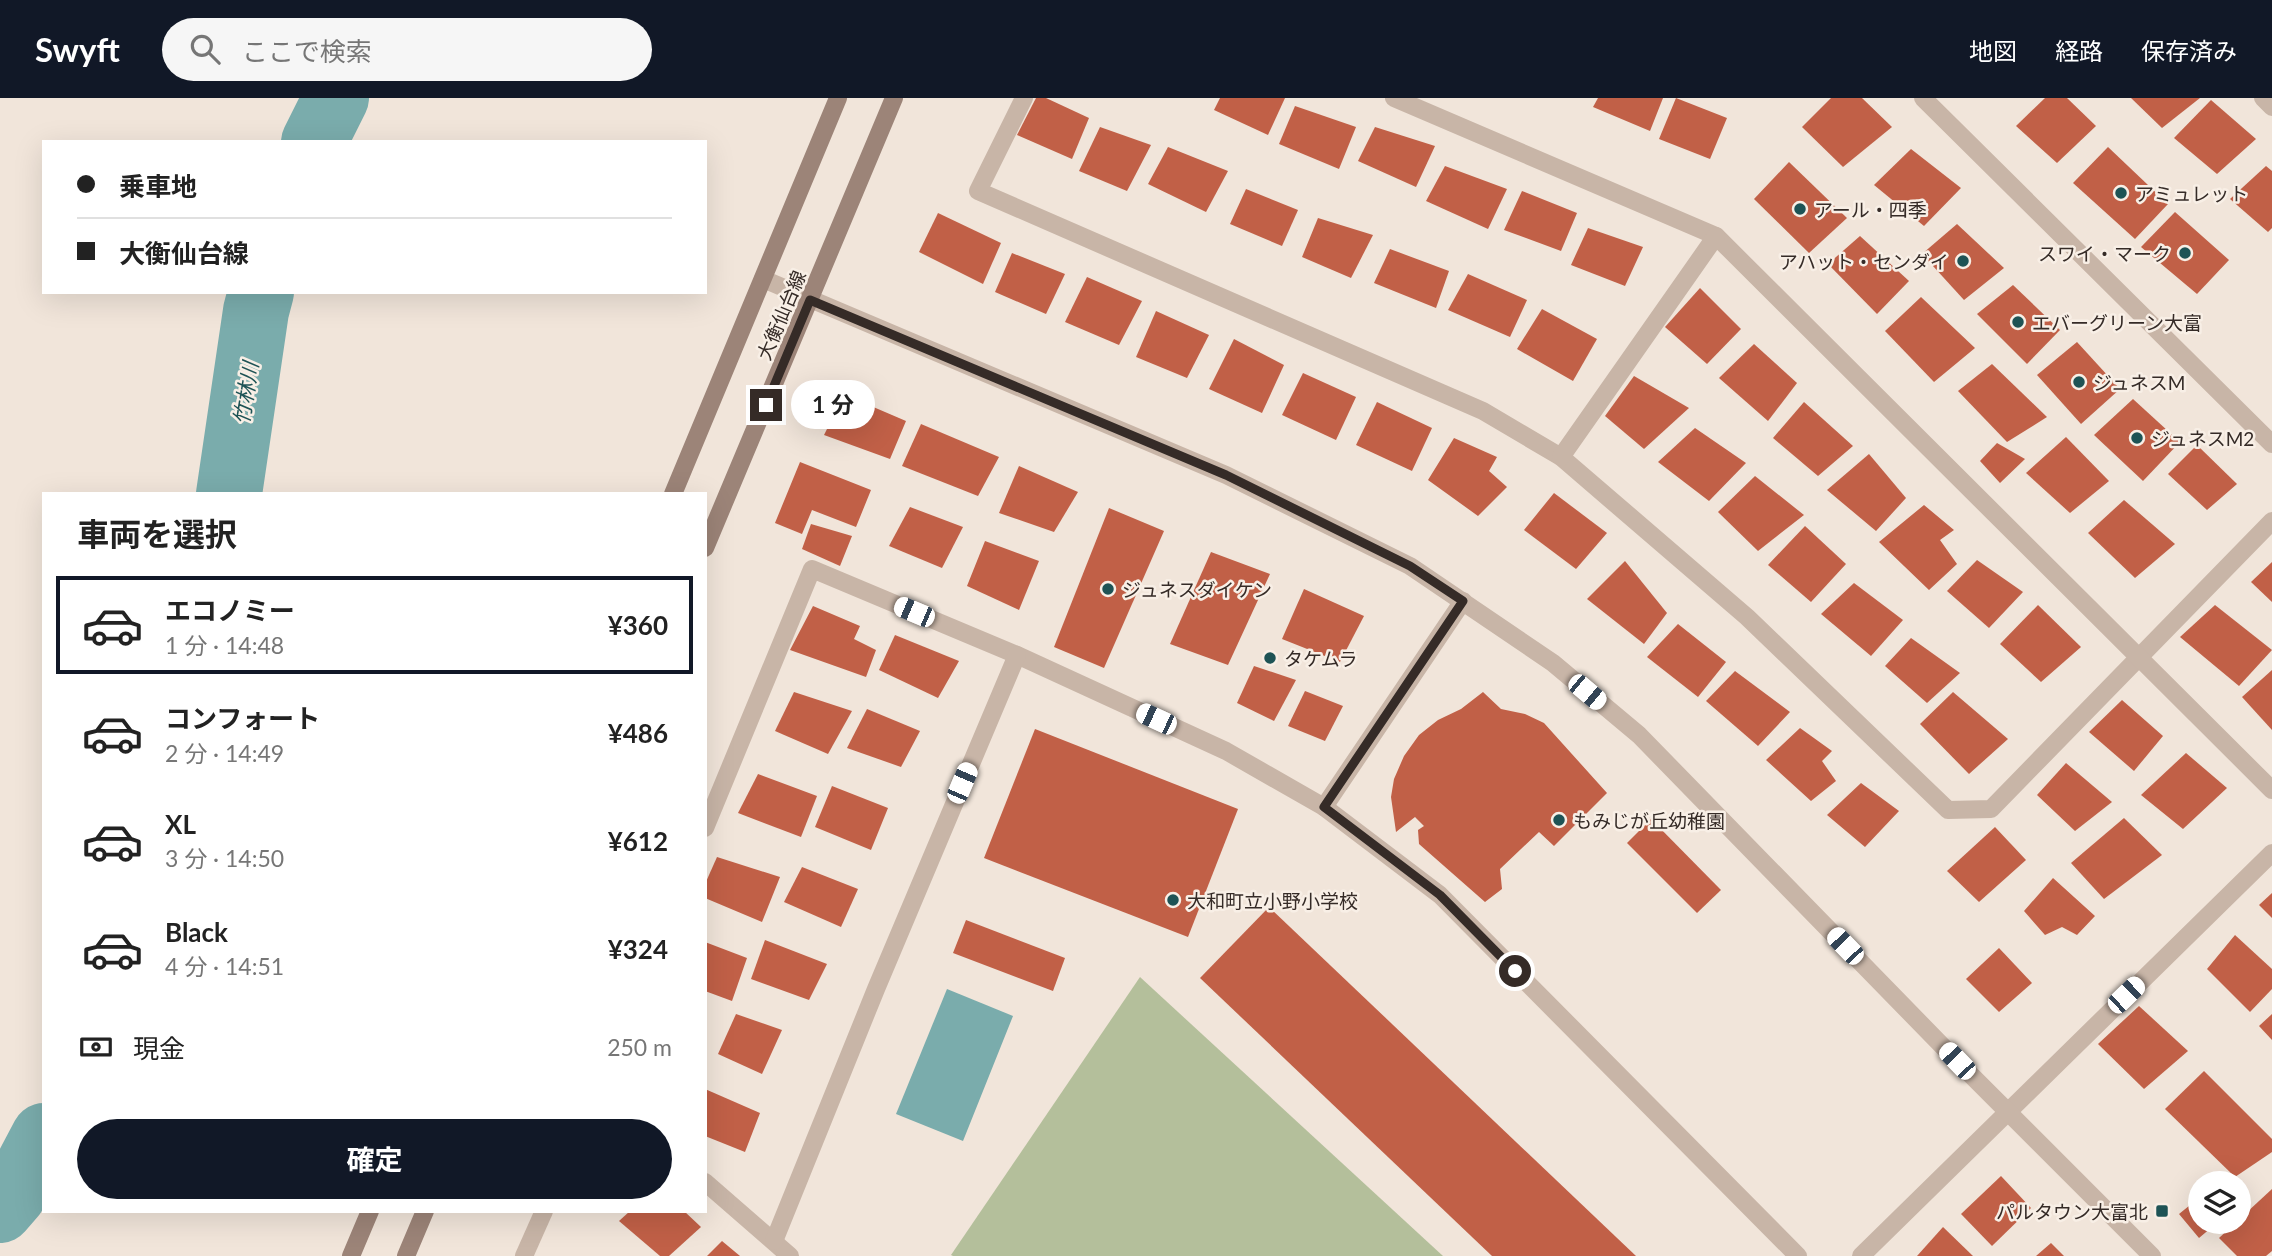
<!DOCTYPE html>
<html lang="ja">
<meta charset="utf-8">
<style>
body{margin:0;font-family:Lato,"Noto Sans JP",sans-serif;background:#f6f6f6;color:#222;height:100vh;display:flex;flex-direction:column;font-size:26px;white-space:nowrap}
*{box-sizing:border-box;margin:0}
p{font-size:23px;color:#767676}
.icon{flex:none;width:38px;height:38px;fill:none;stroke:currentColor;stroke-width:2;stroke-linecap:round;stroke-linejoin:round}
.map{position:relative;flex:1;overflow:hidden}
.panel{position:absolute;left:42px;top:394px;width:665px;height:721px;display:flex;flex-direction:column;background:#fff;border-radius:0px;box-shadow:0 7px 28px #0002}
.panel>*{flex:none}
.hud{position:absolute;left:42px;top:42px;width:665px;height:154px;border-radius:0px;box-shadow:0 7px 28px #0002;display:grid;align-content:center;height:154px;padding:0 35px;background:#fff}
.buttons{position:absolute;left:2188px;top:1073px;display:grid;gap:14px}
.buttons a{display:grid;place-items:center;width:63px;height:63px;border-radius:50%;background:#fff;box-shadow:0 7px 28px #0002;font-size:35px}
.end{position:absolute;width:32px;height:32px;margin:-16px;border:9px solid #352b27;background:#fff;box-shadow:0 0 0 4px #fff}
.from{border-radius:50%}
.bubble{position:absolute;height:49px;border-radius:24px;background:#fff;box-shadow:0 7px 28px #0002;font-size:23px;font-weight:700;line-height:49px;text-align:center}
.car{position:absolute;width:21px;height:42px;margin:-21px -10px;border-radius:9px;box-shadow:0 0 5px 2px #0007;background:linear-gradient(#fff 24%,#345 0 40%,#fff 0 76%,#345 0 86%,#fff 0)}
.hud b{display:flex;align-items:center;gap:24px;height:66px;font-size:26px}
.hud b+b{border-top:2px solid #e0e0e0}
.hud i{width:18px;height:18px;background:#222}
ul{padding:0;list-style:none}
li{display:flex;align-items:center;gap:21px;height:98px;margin:0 14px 10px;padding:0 21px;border:4px solid transparent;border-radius:0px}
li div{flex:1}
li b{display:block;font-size:26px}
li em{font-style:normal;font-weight:700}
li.active{border-color:#111827}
li>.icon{width:63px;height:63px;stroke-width:1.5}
h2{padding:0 35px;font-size:32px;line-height:84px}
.pay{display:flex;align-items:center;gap:18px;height:77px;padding:0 35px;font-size:26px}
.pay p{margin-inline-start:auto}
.primary-button{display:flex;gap:14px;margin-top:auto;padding:14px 35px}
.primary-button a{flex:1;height:80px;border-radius:42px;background:#111827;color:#fff;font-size:28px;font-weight:700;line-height:80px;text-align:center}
header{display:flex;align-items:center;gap:42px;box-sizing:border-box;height:98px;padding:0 35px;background:#111827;color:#fff}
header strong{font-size:33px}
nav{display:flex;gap:38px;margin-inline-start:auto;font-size:24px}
.search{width:490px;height:63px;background:#f6f6f6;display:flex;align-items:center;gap:18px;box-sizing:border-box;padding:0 24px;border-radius:38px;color:#767676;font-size:26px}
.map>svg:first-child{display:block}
.green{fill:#b4bf9b}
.water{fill:#7aacac}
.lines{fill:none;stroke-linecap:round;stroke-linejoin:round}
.river{stroke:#7aacac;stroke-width:66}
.building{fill:#c16047}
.minor{stroke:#c8b5a7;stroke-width:18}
.tertiary{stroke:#c8b5a7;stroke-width:18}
.secondary{stroke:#9c8478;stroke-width:18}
.route{stroke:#352b27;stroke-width:9}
.poi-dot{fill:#1e5355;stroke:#f8efe6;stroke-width:2.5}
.labels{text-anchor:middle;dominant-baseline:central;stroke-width:5;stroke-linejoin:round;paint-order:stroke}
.poi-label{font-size:19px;fill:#352b27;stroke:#f8efe6;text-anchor:start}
.street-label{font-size:19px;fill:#352b27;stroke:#f8efe6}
.water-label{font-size:21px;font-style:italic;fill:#1e5355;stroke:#f8efe6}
</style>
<header>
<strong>Swyft</strong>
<div class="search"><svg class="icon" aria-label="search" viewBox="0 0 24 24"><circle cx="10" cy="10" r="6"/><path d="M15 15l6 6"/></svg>ここで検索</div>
<nav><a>地図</a><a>経路</a><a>保存済み</a></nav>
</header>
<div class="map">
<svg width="2272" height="1158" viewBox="0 0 2272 1158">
<rect width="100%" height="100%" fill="#f1e5da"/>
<!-- green -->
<polygon class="green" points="1140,879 1443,1158 953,1158 951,1157"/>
<!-- water -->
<polygon class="water" points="947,891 1013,918 963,1043 896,1016"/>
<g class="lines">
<!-- river -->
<g class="river">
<polyline points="314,44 336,0"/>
<polyline points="229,396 256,213 261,194"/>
<polyline points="0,1112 13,1097 44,1038"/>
</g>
</g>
<!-- building -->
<g class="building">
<polygon points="1036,0 1046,0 1089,20 1072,61 1017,37"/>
<polygon points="1220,0 1285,0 1268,37 1214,12"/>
<polygon points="1598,0 1663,0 1650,33 1593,9"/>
<polygon points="1676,0 1727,20 1710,61 1659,41"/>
<polygon points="1831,0 1862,0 1892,29 1843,69 1802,29"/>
<polygon points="2045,0 2067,0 2096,28 2057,65 2016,28"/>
<polygon points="2131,0 2200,0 2162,30"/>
<polygon points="2211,2 2256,41 2217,76 2174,40"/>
<polygon points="1295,8 1356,29 1339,71 1279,46"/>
<polygon points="1100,29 1151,47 1127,93 1079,73"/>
<polygon points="1375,29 1435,48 1416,89 1358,63"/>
<polygon points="1168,49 1228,73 1206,114 1148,86"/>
<polygon points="2108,49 2168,106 2135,141 2073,85"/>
<polygon points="1911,51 1961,90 1924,128 1874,87"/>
<polygon points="1789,64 1847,120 1809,155 1754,101"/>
<polygon points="1445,68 1507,91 1488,131 1426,103"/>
<polygon points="2266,68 2272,73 2272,130 2268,134 2230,101"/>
<polygon points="1246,91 1298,112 1282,148 1230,126"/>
<polygon points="1522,93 1577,115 1561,153 1504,132"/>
<polygon points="2175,114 2229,162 2197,196 2141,149"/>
<polygon points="938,115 1001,145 983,186 919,154"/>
<polygon points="1318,120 1373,137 1351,180 1302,159"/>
<polygon points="1957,126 2004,170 1964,202 1922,156"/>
<polygon points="1588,130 1643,149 1625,188 1571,167"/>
<polygon points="1860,138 1909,183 1877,216 1828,166"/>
<polygon points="1390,151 1449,173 1436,210 1374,185"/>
<polygon points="1012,155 1065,176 1046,216 995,194"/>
<polygon points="1468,176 1527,202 1510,239 1448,212"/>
<polygon points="1087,179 1142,203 1119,247 1065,224"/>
<polygon points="2013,187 2060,232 2027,266 1977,216"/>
<polygon points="1700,190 1741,231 1707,266 1665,229"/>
<polygon points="1921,199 1975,250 1934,284 1885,233"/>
<polygon points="1542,211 1597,241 1573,283 1517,251"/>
<polygon points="1156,213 1209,237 1187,280 1136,259"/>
<polygon points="1234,241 1284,267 1262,315 1209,291"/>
<polygon points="2077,244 2120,291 2081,326 2037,277"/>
<polygon points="1754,246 1797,285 1768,323 1719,280"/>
<polygon points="1992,266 2047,319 2007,344 1958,293"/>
<polygon points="1303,275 1356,299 1336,342 1282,317"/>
<polygon points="1634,278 1689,310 1644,351 1605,318"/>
<polygon points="2133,301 2180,344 2143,383 2094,337"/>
<polygon points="1377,304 1432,330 1412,373 1356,347"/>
<polygon points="1804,304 1853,348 1818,378 1773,340"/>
<polygon points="871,308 906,323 890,361 824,337 838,309 866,319"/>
<polygon points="921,326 999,359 978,398 902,368"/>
<polygon points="1695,330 1746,365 1709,403 1658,364"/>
<polygon points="2066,339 2109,383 2070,415 2026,375"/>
<polygon points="1454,340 1497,359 1489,373 1507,389 1478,418 1428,382"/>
<polygon points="1997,345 2025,361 2000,385 1980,363"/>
<polygon points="2197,347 2237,386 2207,412 2168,376"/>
<polygon points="1869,356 1906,400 1876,433 1827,392"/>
<polygon points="800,364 871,392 856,429 812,412 802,436 775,425"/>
<polygon points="1019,368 1078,394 1054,434 999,415"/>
<polygon points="1755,378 1804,417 1758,453 1718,414"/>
<polygon points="1554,395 1607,435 1576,471 1524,432"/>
<polygon points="2124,402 2175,446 2135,480 2088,435"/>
<polygon points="1924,407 1954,432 1940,442 1957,466 1929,492 1879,444"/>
<polygon points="910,409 963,429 942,470 889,448"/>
<polygon points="1109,410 1164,433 1104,570 1054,549"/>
<polygon points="811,426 852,438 840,468 802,451"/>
<polygon points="1805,428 1846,466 1811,504 1768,467"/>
<polygon points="985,443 1039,463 1019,512 967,488"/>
<polygon points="1211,454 1270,476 1228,567 1170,546"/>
<polygon points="1977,462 2023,494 1989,530 1947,493"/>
<polygon points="1625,463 1667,515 1644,546 1587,501"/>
<polygon points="2272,464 2272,504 2251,484"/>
<polygon points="1854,485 1903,522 1871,558 1821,516"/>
<polygon points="1304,491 1364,518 1340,564 1282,541"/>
<polygon points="2038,507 2081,549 2041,584 2000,546"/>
<polygon points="2215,507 2272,552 2239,588 2180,539"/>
<polygon points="813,508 860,528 854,541 876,552 866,579 790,552"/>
<polygon points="1678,526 1726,564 1698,599 1647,559"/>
<polygon points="895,537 959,563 938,600 879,572"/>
<polygon points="1911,540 1960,575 1927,605 1885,568"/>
<polygon points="1254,568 1296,582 1274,623 1237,605"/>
<polygon points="2272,572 2272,632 2242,599"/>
<polygon points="1735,573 1790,614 1758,648 1706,603"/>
<polygon points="1305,593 1343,608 1325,643 1288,628"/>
<polygon points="794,594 852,613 828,656 775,633"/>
<polygon points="1483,594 1501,611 1525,616 1544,625 1607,695 1554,748 1539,734 1500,771 1502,791 1485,804 1419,746 1418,732 1424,728 1415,719 1396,734 1391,699 1394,681 1404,658 1419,637 1438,622 1461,611"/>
<polygon points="1953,594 2008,641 1969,676 1920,626"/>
<polygon points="2122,602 2163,638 2134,673 2089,634"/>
<polygon points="867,611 920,633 901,669 847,650"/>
<polygon points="1800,630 1832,653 1822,663 1836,683 1811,703 1766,662"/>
<polygon points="1035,631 1238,711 1188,839 984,760"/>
<polygon points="2186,655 2227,690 2183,731 2141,697"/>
<polygon points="2066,665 2112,704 2075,733 2037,697"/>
<polygon points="758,676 817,698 801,739 738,715"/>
<polygon points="1861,685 1899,713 1865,749 1827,717"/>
<polygon points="832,688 888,710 871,752 815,729"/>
<polygon points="2124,720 2162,757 2104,801 2071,765"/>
<polygon points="1651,721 1721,792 1697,815 1627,745"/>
<polygon points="1995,729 2026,762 1979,804 1947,773"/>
<polygon points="717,759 780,779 762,824 705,800 705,786"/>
<polygon points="802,769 858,791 841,829 784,804"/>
<polygon points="2053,780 2095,818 2077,837 2062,829 2045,837 2024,813"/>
<polygon points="2272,795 2272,820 2259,807"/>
<polygon points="1269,809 1636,1158 1492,1158 1200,880"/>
<polygon points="966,822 1065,860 1053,893 953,855"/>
<polygon points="2235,837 2272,871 2272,891 2250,914 2207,871"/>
<polygon points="765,842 827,866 809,902 751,881"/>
<polygon points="705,844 747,860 732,903 705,893"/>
<polygon points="1999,850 2032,885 1999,914 1966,881"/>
<polygon points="2139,908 2188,953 2144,991 2098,946"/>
<polygon points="736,916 782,932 762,976 718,956"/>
<polygon points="2272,916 2272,942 2259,928"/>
<polygon points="2204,973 2272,1041 2272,1054 2235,1079 2165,1011"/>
<polygon points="705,991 760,1015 745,1054 705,1038"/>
<polygon points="2001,1078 2031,1110 1992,1148 1961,1116"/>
<polygon points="2272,1091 2272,1153 2266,1158 2237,1158 2219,1140"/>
<polygon points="2200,1099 2200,1124 2218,1124 2199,1140 2179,1116"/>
<polygon points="630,1113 684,1113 701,1129 669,1158 660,1158 619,1123"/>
<polygon points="1943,1129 1973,1158 1917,1158"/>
<polygon points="722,1143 740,1158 707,1158"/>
<polygon points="2051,1145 2064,1158 2036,1158"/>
</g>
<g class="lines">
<!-- minor -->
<g class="minor">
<polyline points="1024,0 978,93 1483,313 1561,359 1747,519 1948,712 1991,711 2272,423"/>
<polyline points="1394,0 1716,138 2272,692"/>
<polyline points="1923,0 2272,346"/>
<polyline points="2263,0 2272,9"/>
<polyline points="1561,359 1716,138"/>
<polyline points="1324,709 1463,503"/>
<polyline points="705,730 812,471 1017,557 1226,653 1324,709 1440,797 1798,1158"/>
<polyline points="705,1084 790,1158"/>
<polyline points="774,1143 876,891 1017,557"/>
<polyline points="524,1158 544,1113"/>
<polyline points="1861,1158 2272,755"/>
</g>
<!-- tertiary -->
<polyline class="tertiary" points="763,181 1226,377 1410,468 1553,565 1639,637 1957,963 2152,1158"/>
<!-- secondary -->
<g class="secondary">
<polyline points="673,396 838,0"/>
<polyline points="705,450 894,0"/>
<polyline points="351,1158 370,1113"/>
<polyline points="406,1158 425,1113"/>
</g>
</g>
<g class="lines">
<!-- route -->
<polyline class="route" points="766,307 810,202 1226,377 1410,468 1463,503 1324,709 1440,797 1515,873"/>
</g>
<!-- markers -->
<g class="poi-dot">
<circle cx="2121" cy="95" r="7"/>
<circle cx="1800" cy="111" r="7"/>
<circle cx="2185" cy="155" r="7"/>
<circle cx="1963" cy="163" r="7"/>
<circle cx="2018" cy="224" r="7"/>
<circle cx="2079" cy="284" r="7"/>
<circle cx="2137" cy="340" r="7"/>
<circle cx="1108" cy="491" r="7"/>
<circle cx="1270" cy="560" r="7"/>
<circle cx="1559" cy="722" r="7"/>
<circle cx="1173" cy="802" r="7"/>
<rect x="2155" y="1106" width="14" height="14" rx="3.5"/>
</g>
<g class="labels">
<!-- poi labels -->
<g class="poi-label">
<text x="2135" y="95">アミュレット</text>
<text x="1814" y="111">アール・四季</text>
<text x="2171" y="155" text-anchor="end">スワイ・マーク</text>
<text x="1949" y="163" text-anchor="end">アハット・センダイ</text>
<text x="2032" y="224">エバーグリーン大富</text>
<text x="2093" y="284">ジュネスM</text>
<text x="2151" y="340">ジュネスM2</text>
<text x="1122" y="491">ジュネスダイケン</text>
<text x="1284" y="560">タケムラ</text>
<text x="1573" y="722">もみじが丘幼稚園</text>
<text x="1187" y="802">大和町立小野小学校</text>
<text x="2148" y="1113" text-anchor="end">パルタウン大富北</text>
</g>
<!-- street labels -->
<g class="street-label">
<text transform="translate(781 217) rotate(-67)">大衡仙台線</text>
</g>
<!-- water labels -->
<g class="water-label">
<text transform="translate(245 295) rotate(-81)">竹林川</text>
</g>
</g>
</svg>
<div class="buttons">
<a><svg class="icon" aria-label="layers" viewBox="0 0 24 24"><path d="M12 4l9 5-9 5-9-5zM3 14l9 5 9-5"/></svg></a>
</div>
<i class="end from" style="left:1515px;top:873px"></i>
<i class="end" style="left:766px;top:307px"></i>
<div class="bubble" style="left:791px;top:282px;width:84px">1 分</div>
<i class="car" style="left:914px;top:514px;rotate:293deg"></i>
<i class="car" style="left:1587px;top:594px;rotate:130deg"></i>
<i class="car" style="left:1156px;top:621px;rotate:295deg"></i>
<i class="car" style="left:962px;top:685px;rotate:23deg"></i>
<i class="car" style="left:1845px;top:848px;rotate:316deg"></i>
<i class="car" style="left:2126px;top:897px;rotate:46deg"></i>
<i class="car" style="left:1957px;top:963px;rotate:316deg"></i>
<div class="hud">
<b><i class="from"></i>乗車地</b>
<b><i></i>大衡仙台線</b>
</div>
<section class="panel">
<h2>車両を選択</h2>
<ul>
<li class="active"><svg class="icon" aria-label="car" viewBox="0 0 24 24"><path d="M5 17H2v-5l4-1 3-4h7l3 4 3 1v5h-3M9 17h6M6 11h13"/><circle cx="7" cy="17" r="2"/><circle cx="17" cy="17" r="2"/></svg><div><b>エコノミー</b><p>1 分 · 14:48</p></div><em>¥360</em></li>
<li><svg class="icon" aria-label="car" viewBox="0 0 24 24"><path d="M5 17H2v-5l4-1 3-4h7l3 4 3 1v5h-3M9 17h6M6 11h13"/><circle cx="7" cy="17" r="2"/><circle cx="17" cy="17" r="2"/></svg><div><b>コンフォート</b><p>2 分 · 14:49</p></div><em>¥486</em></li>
<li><svg class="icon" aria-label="car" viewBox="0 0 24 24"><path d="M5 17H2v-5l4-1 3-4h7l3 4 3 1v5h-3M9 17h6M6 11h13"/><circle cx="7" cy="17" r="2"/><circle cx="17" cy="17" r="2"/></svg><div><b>XL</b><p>3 分 · 14:50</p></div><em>¥612</em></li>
<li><svg class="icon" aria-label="car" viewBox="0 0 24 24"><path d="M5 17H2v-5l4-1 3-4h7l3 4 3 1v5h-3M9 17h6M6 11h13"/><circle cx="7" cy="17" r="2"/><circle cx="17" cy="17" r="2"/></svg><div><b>Black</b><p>4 分 · 14:51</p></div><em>¥324</em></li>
</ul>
<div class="pay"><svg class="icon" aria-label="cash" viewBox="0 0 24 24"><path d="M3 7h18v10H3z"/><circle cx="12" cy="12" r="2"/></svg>現金<p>250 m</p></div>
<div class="primary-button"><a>確定</a></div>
</section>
</div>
